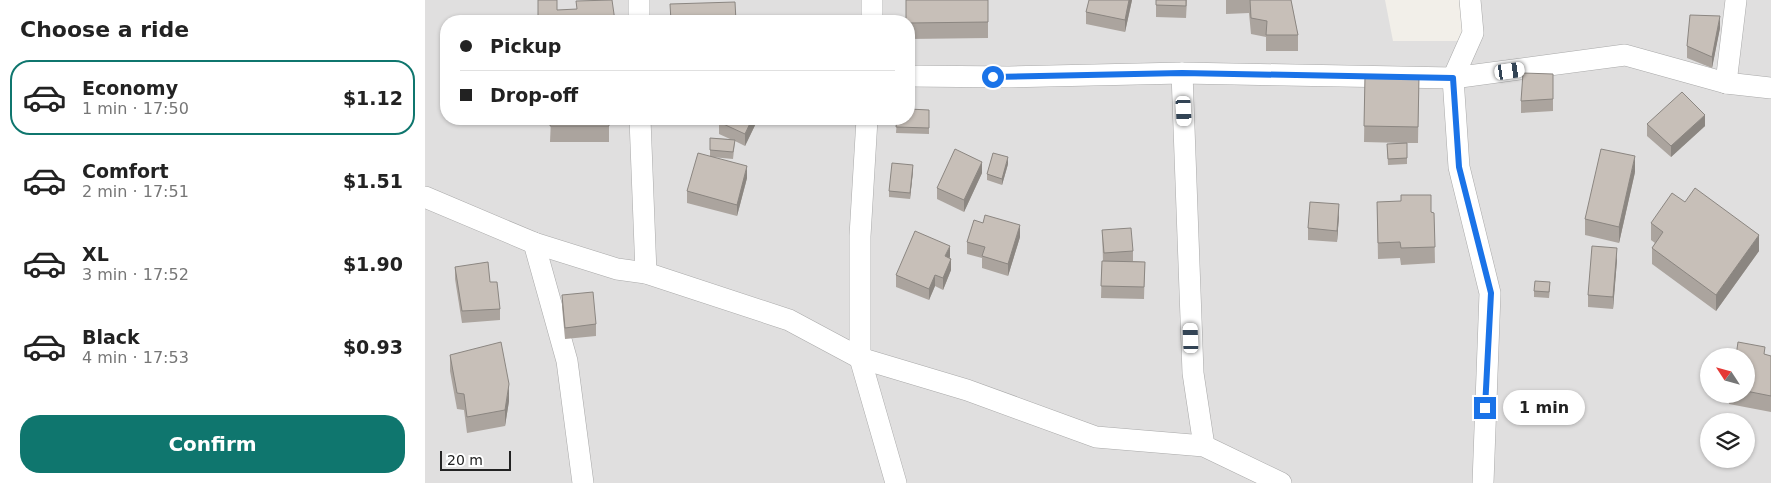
<!DOCTYPE html>
<meta charset="utf-8">
<style>
body{margin:0;font-family:"DejaVu Sans",sans-serif;background:#f2f2f2;color:#222;height:100vh;display:flex;flex-direction:column;font-size:19px;white-space:nowrap}
*{box-sizing:border-box;margin:0}
p{font-size:16px;color:#767676}
.icon{flex:none;width:28px;height:28px;fill:none;stroke:currentColor;stroke-width:2;stroke-linecap:round;stroke-linejoin:round}
.map{position:relative;flex:1;overflow:hidden}
.side{display:flex;flex-direction:column;background:#fff;width:425px}
.side>*{flex:none}
.hud{position:absolute;left:15px;top:15px;width:475px;height:110px;border-radius:20px;box-shadow:0 1px 4px #0004;display:grid;align-content:center;height:110px;padding:0 20px;background:#fff}
.needle{width:32px;rotate:306deg}
.fabs{position:absolute;left:1275px;top:348px;display:grid;gap:10px}
.fabs a{display:grid;place-items:center;width:55px;height:55px;border-radius:50%;background:#fff;box-shadow:0 1px 4px #0004;font-size:25px}
.scale{position:absolute;left:15px;bottom:12px;width:71px;box-sizing:border-box;padding-left:5px;border:2px solid #222;border-top:0;font-size:14px;line-height:18px;white-space:nowrap;color:#222;-webkit-text-stroke:4px #fff;paint-order:stroke}
.end{position:absolute;width:22px;height:22px;margin:-11px;border:6px solid #1a73e8;background:#fff;box-shadow:0 0 0 2px #fff}
.from{border-radius:50%}
.bubble{position:absolute;height:35px;border-radius:18px;background:#fff;box-shadow:0 1px 4px #0004;font-size:16px;font-weight:800;line-height:35px;text-align:center}
.car{position:absolute;width:15px;height:30px;margin:-15px -8px;border-radius:6px;box-shadow:0 0 4px 1px #0007;background:linear-gradient(#fff 24%,#345 0 40%,#fff 0 76%,#345 0 86%,#fff 0)}
.hud b{display:flex;align-items:center;gap:18px;height:48px;font-size:19px}
.hud b+b{border-top:1px solid #e0e0e0}
.hud i{width:12px;height:12px;background:#222}
ul{padding:0;list-style:none}
li{display:flex;align-items:center;gap:15px;height:75px;margin:0 10px 8px;padding:0 10px;border:2px solid transparent;border-radius:20px}
li div{flex:1}
li b{display:block;font-size:19px}
li em{font-style:normal;font-weight:800}
li.on{border-color:#0f766e}
li>.icon{width:45px;height:45px;stroke-width:1.5}
h2{padding:0 20px;font-size:22px;line-height:60px}
.cta{display:flex;gap:10px;margin-top:auto;padding:10px 20px}
.cta a{flex:1;height:58px;border-radius:20px;background:#0f766e;color:#fff;font-size:20px;font-weight:800;line-height:58px;text-align:center}
main{display:flex;flex:1;min-height:0}
.map>svg:first-child{display:block}
.residential{fill:#e0dfdf;fill-rule:evenodd}
.lines{fill:none;stroke-linecap:round;stroke-linejoin:round}
.minor-casing{stroke:#a9a9a9;stroke-width:22}
.minor{stroke:#fff;stroke-width:21}
.wall{fill:#aba49e}
.shaded-wall{fill:#8b8681}
.building{fill:#c7bfb8;stroke:#8b8681}
.route{stroke:#1a73e8;stroke-width:6}
</style>
<main>
<section class="side">
<h2>Choose a ride</h2>
<ul>
<li class="on"><svg class="icon" aria-label="car" viewBox="0 0 24 24"><path d="M5 17H2v-5l4-1 3-4h7l3 4 3 1v5h-3M9 17h6M6 11h13"/><circle cx="7" cy="17" r="2"/><circle cx="17" cy="17" r="2"/></svg><div><b>Economy</b><p>1 min · 17:50</p></div><em>$1.12</em></li>
<li><svg class="icon" aria-label="car" viewBox="0 0 24 24"><path d="M5 17H2v-5l4-1 3-4h7l3 4 3 1v5h-3M9 17h6M6 11h13"/><circle cx="7" cy="17" r="2"/><circle cx="17" cy="17" r="2"/></svg><div><b>Comfort</b><p>2 min · 17:51</p></div><em>$1.51</em></li>
<li><svg class="icon" aria-label="car" viewBox="0 0 24 24"><path d="M5 17H2v-5l4-1 3-4h7l3 4 3 1v5h-3M9 17h6M6 11h13"/><circle cx="7" cy="17" r="2"/><circle cx="17" cy="17" r="2"/></svg><div><b>XL</b><p>3 min · 17:52</p></div><em>$1.90</em></li>
<li><svg class="icon" aria-label="car" viewBox="0 0 24 24"><path d="M5 17H2v-5l4-1 3-4h7l3 4 3 1v5h-3M9 17h6M6 11h13"/><circle cx="7" cy="17" r="2"/><circle cx="17" cy="17" r="2"/></svg><div><b>Black</b><p>4 min · 17:53</p></div><em>$0.93</em></li>
</ul>
<div class="cta"><a>Confirm</a></div>
</section>
<div class="map">
<svg width="1346" height="483" viewBox="0 0 1346 483">
<rect width="100%" height="100%" fill="#f2efe9"/>
<!-- residential -->
<path class="residential" d="M 0,0 L 960,0 L 968,41 L 1038,41 L 1039,0 L 1346,0 L 1346,483 L 0,483 ZM 21,21 L 484,21 L 484,119 L 21,119 ZM 1284,356 L 1321,356 L 1321,394 L 1284,394 ZM 1284,421 L 1321,421 L 1321,459 L 1284,459 Z"/>
<g class="lines">
<defs>
<g id="minor">
<polyline points="214,0 214,21"/>
<polyline points="1045,0 1048,33 1028,78 1034,167 1065,293 1058,483"/>
<polyline points="447,21 447,0"/>
<polyline points="757,73 768,373 779,446"/>
<polyline points="484,76 584,77 757,73 1028,78 1200,55 1301,83 1346,88"/>
<polyline points="1301,83 1311,0"/>
<polyline points="215,119 221,273"/>
<polyline points="442,119 435,236 435,358 471,483"/>
<polyline points="0,197 109,243 192,269 221,273 364,320 435,358 542,390 671,437 779,446 856,483"/>
<polyline points="109,243 142,361 158,483"/>
</g>
</defs>
<!-- minor casing -->
<use href="#minor" class="minor-casing"/>
<!-- minor -->
<use href="#minor" class="minor"/>
</g>
<!-- wall -->
<g class="wall">
<polygon points="563,0 563,38 484,39 484,21"/>
<polygon points="707,0 700,32 661,24 661,12"/>
<polygon points="731,0 762,0 761,18 731,17"/>
<polygon points="801,0 866,0 873,35 873,51 841,51 841,37 826,34 824,13 801,14"/>
<polygon points="1295,28 1287,68 1262,58 1262,46"/>
<polygon points="1128,74 1128,111 1096,113 1096,101"/>
<polygon points="940,76 994,77 993,143 982,143 982,164 963,165 962,144 978,143 939,142"/>
<polygon points="504,110 504,134 471,133 472,119"/>
<polygon points="126,119 184,126 184,142 125,142"/>
<polygon points="296,119 333,119 320,146 310,141 308,159 287,157 322,178 312,216 262,203 262,191 285,156 285,138 305,139 294,134 294,122"/>
<polygon points="1222,124 1280,126 1246,157 1222,136"/>
<polygon points="583,164 577,185 562,180 562,174"/>
<polygon points="488,171 485,199 464,197 464,191"/>
<polygon points="1210,172 1194,243 1160,235 1160,219"/>
<polygon points="557,173 539,212 512,199 512,188"/>
<polygon points="952,202 1006,212 1009,213 1010,263 976,265 975,258 953,259"/>
<polygon points="914,216 912,242 883,240 883,228"/>
<polygon points="1226,223 1334,251 1291,311 1227,264 1227,248 1230,243 1226,240"/>
<polygon points="677,230 708,251 708,261 720,262 719,299 676,298 677,261 678,261"/>
<polygon points="595,237 583,276 557,268 557,258 542,254 542,242"/>
<polygon points="525,258 526,270 518,290 510,286 504,300 471,287 471,275"/>
<polygon points="1192,260 1188,309 1163,307 1163,295"/>
<polygon points="30,267 65,282 75,309 75,320 37,323 30,279"/>
<polygon points="1125,288 1124,298 1109,297 1109,291"/>
<polygon points="137,295 171,324 171,336 140,339 137,307"/>
<polygon points="25,355 84,401 80,426 42,433 39,410 32,409 25,371"/>
<polygon points="1321,356 1346,356 1346,412 1304,404 1304,394 1321,394"/>
</g>
<!-- shaded-wall -->
<g class="shaded-wall">
<polygon points="704,0 707,0 700,32 700,20"/>
<polygon points="1295,16 1295,28 1287,68 1287,57"/>
<polygon points="1280,115 1280,126 1246,157 1246,146"/>
<polygon points="327,119 333,119 320,146 320,134"/>
<polygon points="1210,156 1210,172 1194,243 1194,227"/>
<polygon points="583,157 583,164 577,185 577,179"/>
<polygon points="557,162 557,173 539,212 539,200"/>
<polygon points="488,165 488,171 485,199 485,193"/>
<polygon points="322,166 322,178 312,216 312,205"/>
<polygon points="914,204 914,216 912,242 912,231"/>
<polygon points="595,225 595,237 583,276 583,264"/>
<polygon points="1334,235 1334,251 1291,311 1291,295"/>
<polygon points="525,246 525,257 520,268 520,256"/>
<polygon points="1192,248 1192,260 1188,309 1188,297"/>
<polygon points="526,259 526,270 518,290 518,278"/>
<polygon points="510,275 510,286 504,300 504,289"/>
<polygon points="84,384 84,401 80,426 80,410"/>
</g>
<!-- building -->
<g class="building">
<polygon points="113,0 132,0 132,10 152,9 151,1 187,0 190,21 113,21"/>
<polygon points="481,0 563,0 563,22 484,23 484,21 481,21"/>
<polygon points="664,0 704,0 700,20 661,12"/>
<polygon points="731,0 761,0 761,6 731,5"/>
<polygon points="825,0 866,0 873,35 841,35 842,21 826,18"/>
<polygon points="310,2 311,21 246,21 245,4"/>
<polygon points="1265,15 1295,16 1287,57 1262,46"/>
<polygon points="1098,73 1128,74 1128,99 1096,101"/>
<polygon points="940,76 994,77 993,127 939,126"/>
<polygon points="1257,92 1280,115 1246,146 1222,124"/>
<polygon points="484,109 504,110 504,128 471,127 472,119 484,119"/>
<polygon points="126,119 184,119 184,126 125,126"/>
<polygon points="296,119 327,119 320,134 294,122"/>
<polygon points="285,138 310,140 308,152 285,150"/>
<polygon points="982,143 982,158 963,159 962,144"/>
<polygon points="530,149 557,162 539,200 512,188"/>
<polygon points="1176,149 1210,156 1194,227 1160,219"/>
<polygon points="273,153 322,166 312,205 262,191"/>
<polygon points="568,153 583,157 577,179 562,174"/>
<polygon points="467,163 488,165 485,193 464,191"/>
<polygon points="1270,188 1334,235 1291,295 1227,248 1238,232 1226,223 1247,193 1260,202"/>
<polygon points="976,195 1006,195 1006,212 1009,213 1010,247 976,248 975,242 953,243 952,202 976,201"/>
<polygon points="885,202 914,204 912,231 883,228"/>
<polygon points="560,215 595,225 583,264 557,256 560,247 542,242 549,220 558,223"/>
<polygon points="706,228 708,251 679,253 677,230"/>
<polygon points="490,231 525,246 520,256 526,259 518,278 510,275 504,289 471,275"/>
<polygon points="1167,246 1192,248 1188,297 1163,295"/>
<polygon points="677,261 720,262 719,287 676,286"/>
<polygon points="63,262 65,282 72,282 75,309 37,311 30,267"/>
<polygon points="1110,281 1125,282 1124,292 1109,291"/>
<polygon points="168,292 171,324 140,328 137,295"/>
<polygon points="76,342 84,384 80,410 42,417 39,394 32,393 25,355"/>
<polygon points="1313,342 1340,347 1339,354 1346,356 1346,396 1321,391 1321,356 1311,356"/>
</g>
<g class="lines">
<!-- route -->
<polyline class="route" points="568,77 757,73 1028,78 1034,167 1066,293 1060,408"/>
</g>
</svg>
<div class="fabs">
<a><svg class="needle" viewBox="-14 -14 28 28"><path d="M0-13l5 13h-10z" fill="#e53935"/><path d="M0 13l5-13h-10z" fill="#767676"/></svg></a>
<a><svg class="icon" aria-label="layers" viewBox="0 0 24 24"><path d="M12 4l9 5-9 5-9-5zM3 14l9 5 9-5"/></svg></a>
</div>
<div class="scale">20 m</div>
<i class="end from" style="left:568px;top:77px"></i>
<i class="end" style="left:1060px;top:408px"></i>
<div class="bubble" style="left:1078px;top:390px;width:82px">1 min</div>
<i class="car" style="left:1085px;top:71px;rotate:82deg"></i>
<i class="car" style="left:759px;top:111px;rotate:177deg"></i>
<i class="car" style="left:766px;top:338px;rotate:358deg"></i>
<div class="hud">
<b><i class="from"></i>Pickup</b>
<b><i></i>Drop-off</b>
</div>
</div>
</main>
